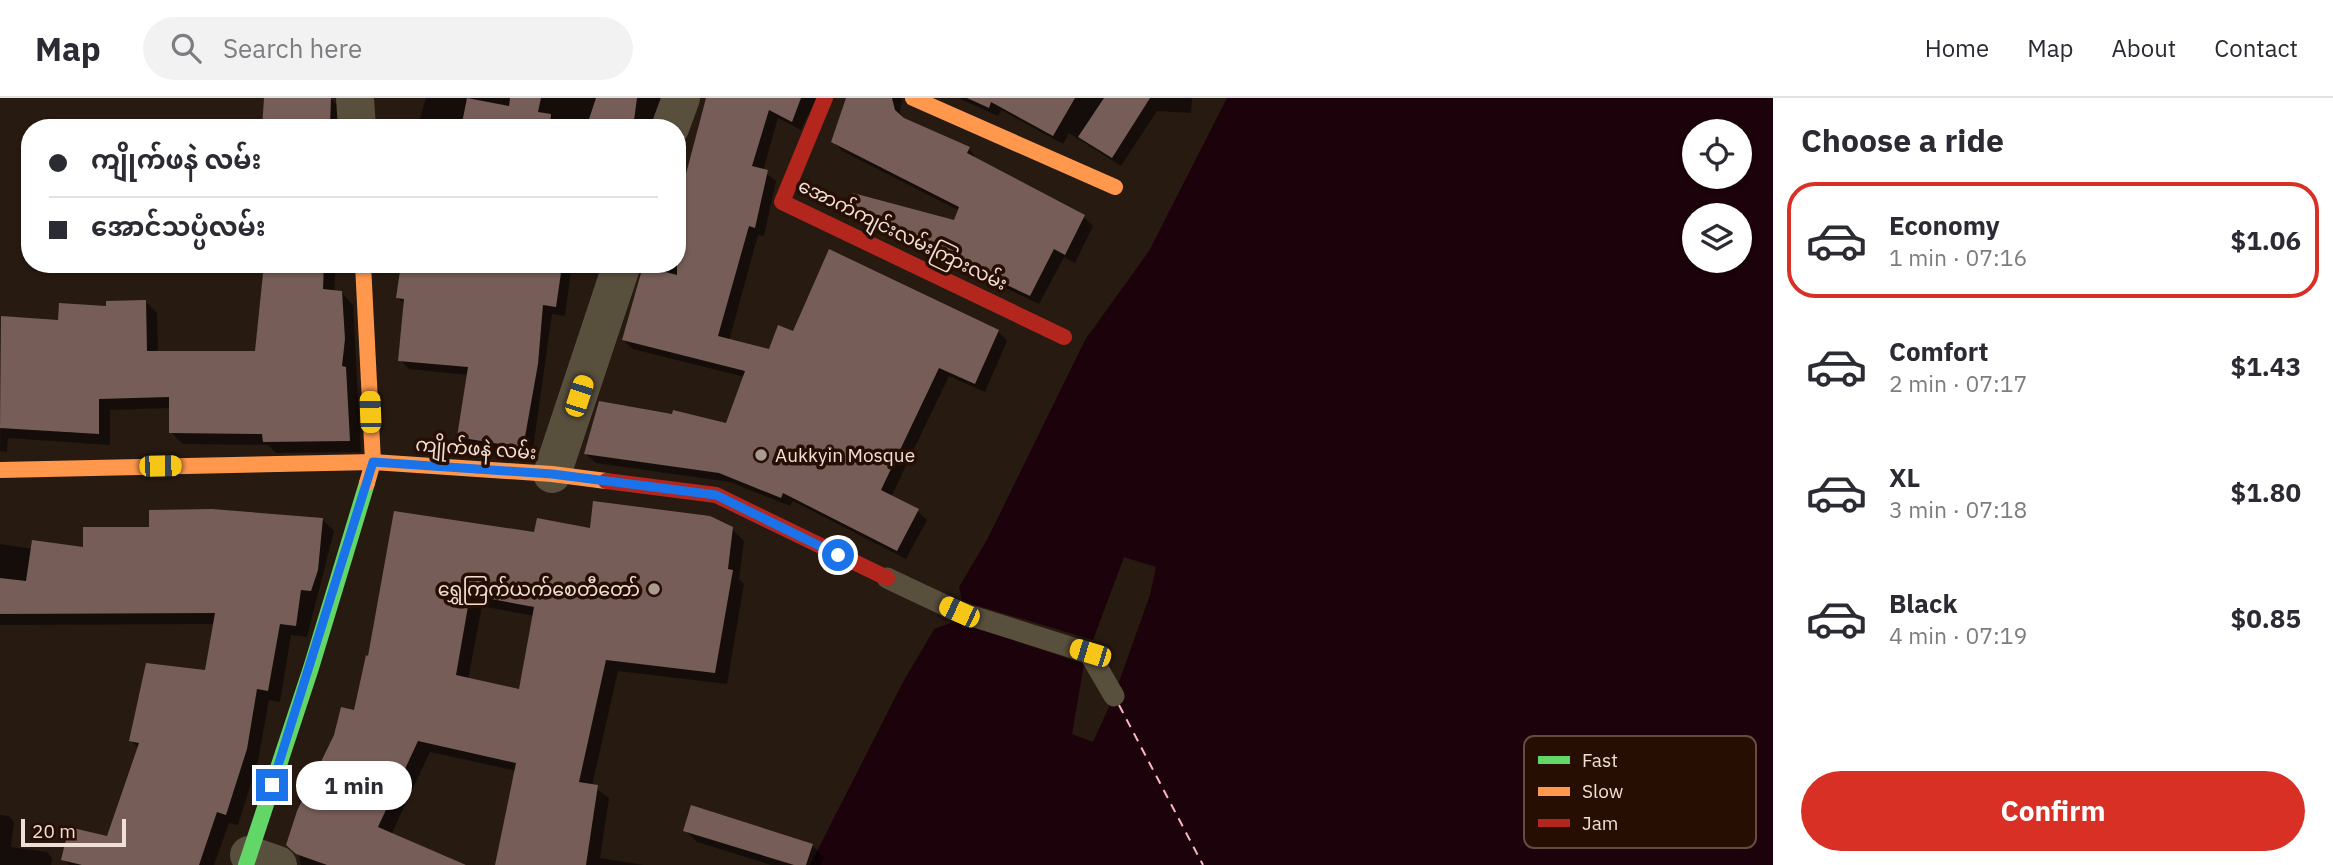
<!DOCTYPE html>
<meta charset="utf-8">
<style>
body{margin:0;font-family:"IBM Plex Sans","Noto Sans Myanmar",sans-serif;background:#f2f2f3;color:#2b2b33;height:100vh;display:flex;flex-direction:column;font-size:26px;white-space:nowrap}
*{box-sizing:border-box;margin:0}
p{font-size:23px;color:#7c7c81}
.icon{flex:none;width:38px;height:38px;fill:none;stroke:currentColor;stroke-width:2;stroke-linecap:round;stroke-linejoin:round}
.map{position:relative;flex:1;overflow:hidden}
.side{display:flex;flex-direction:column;background:#fff;width:560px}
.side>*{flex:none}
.guide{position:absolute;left:21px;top:21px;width:665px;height:154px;border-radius:28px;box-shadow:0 2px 5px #0004;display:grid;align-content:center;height:154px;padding:0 28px;background:#fff}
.controls{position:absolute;left:1682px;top:21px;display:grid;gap:14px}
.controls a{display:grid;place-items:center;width:70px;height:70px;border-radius:50%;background:#fff;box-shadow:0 2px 5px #0004;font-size:35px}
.scale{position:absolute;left:21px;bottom:18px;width:105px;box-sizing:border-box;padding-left:7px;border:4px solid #f0dfd5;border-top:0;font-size:19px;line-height:24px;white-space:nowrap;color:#f0dfd5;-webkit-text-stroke:5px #260f02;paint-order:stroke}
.end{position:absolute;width:32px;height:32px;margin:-16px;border:9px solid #1a73e8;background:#fff;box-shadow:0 0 0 4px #fff}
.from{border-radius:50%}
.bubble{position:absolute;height:49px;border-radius:24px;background:#fff;box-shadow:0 2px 5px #0004;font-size:23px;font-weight:700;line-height:49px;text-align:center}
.car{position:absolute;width:21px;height:42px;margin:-21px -10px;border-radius:9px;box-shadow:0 0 5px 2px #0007;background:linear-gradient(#f5c518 24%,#345 0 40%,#f5c518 0 76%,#345 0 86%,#f5c518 0)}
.guide b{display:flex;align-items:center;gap:24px;height:66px;font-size:26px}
.guide b+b{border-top:2px solid #e1e1e2}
.guide i{width:18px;height:18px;background:#2b2b33}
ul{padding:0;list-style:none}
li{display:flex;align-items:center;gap:21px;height:116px;margin:0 14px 10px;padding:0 14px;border:4px solid transparent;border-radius:28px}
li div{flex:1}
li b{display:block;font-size:26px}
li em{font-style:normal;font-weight:700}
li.current{border-color:#d93025}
li>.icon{width:63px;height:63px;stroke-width:1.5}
h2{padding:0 28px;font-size:32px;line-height:84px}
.button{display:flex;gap:14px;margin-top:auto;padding:14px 28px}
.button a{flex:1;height:80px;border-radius:42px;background:#d93025;color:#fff;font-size:28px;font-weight:700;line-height:80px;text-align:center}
header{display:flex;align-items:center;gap:42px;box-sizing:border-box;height:98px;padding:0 35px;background:#fff;border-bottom:2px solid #e1e1e2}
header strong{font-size:33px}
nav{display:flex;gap:38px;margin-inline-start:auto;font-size:24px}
.search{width:490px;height:63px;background:#f2f2f3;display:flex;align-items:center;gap:18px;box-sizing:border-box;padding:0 24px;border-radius:38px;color:#7c7c81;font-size:26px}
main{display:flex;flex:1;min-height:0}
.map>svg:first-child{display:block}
.water{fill:#1c020b;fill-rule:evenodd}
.pier{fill:#271a11}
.shadow{fill:#0007;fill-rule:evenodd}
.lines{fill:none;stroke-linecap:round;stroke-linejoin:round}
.ferry{stroke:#fbb3d0;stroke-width:2;stroke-dasharray:9 7;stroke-linecap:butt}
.building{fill:#765d58;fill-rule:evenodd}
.lane{stroke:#594f3d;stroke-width:21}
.street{stroke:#594f3d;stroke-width:38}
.fast{stroke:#63d668;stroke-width:16}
.slow{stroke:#ff974d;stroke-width:16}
.jam{stroke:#b3261e;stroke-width:16}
.route{stroke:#1a73e8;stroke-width:9}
.poi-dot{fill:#aa9a90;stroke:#260f02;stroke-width:2.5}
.labels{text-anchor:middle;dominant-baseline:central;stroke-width:7;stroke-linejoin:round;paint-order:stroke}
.street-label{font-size:19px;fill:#f0dfd5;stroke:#260f02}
.poi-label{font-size:19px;fill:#f0dfd5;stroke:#260f02;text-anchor:start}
.key{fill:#260f02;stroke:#634d41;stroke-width:2}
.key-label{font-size:19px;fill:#f0dfd5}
</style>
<header>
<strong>Map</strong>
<div class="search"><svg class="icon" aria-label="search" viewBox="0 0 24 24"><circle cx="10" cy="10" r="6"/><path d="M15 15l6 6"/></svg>Search here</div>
<nav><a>Home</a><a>Map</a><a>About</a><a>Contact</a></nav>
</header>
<main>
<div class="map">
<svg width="1773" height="767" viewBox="0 0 1773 767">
<rect width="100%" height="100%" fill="#271a11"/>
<!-- water -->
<path class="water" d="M 1227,0 L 1773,0 L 1773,767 L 810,767 L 903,584 L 988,440 L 1085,242 L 1149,153 ZM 1694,33 L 1740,33 L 1740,79 L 1694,79 ZM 1694,117 L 1740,117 L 1740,163 L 1694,163 Z"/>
<!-- pier -->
<polygon class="pier" points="1124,459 1156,469 1150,497 1114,598 1093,644 1072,636 1084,566 957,523 928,533 958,483 962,503 1093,542"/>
<!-- shadow -->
<g class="shadow">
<polygon points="265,0 331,1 343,13 342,30 264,30"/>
<polygon points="426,0 664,0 654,30 643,26 643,30 417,30"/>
<polygon points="708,0 816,0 801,32 778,20 763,73 776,83 764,138 758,137 729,243 770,253 794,235 998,233 1007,243 985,294 949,278 891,399 917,413 927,422 906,461 793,403 790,408 730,384 596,365 586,356 727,327 745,279 633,251 623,242 644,166 677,166"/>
<polygon points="848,0 902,0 900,14 903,21 969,50 977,62 1084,119 1093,128 1075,165 1064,159 1039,206 858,120 849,110 955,124 960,113 842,53 833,43"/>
<polygon points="958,0 1192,0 1191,15 1157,13 1121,68 1069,35 1063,46 1001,12 998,18"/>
<polygon points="290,166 336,166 334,194 342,195 353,207 361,354 276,355 268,347 183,346 171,334 171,310 110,312 110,347 8,340 7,354 0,353 3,220 59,224 146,204 157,215 158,255 257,254"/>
<polygon points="402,166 572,166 565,218 552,216 532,358 468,348 458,339 469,277 409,271 400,262 405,207 398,200"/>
<polygon points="322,421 334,433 307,539 291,537 280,604 269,602 258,663 238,727 229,725 214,767 69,767 63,761 108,740 139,651 131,642 206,574 215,526 0,527 0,446 33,451 85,451 150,431"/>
<path d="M 732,431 L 744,443 L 739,481 L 744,486 L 727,586 L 618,573 L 592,688 L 609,700 L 600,760 L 644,767 L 497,767 L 517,673 L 430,654 L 391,737 L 463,767 L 301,767 L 299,757 L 288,746 L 355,614 L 367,559 L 536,436 L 591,432 ZM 482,508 L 534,518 L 521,593 L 468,582 Z"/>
<polygon points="0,717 9,718 14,724 11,749 47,754 52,760 51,767 0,767"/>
<polygon points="685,732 812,747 824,759 821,767 771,767 697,744"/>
</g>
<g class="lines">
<!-- ferry -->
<polyline class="ferry" points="1119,607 1203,767"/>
</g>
<!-- building -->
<g class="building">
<polygon points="264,0 331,0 330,30 262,30"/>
<polygon points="467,0 509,8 510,0 541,0 538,14 551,16 550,30 461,30"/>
<polygon points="596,0 637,0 633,30 586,30"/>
<polygon points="706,0 801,0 792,24 769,12 752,68 768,72 755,130 749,128 718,238 769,251 778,227 793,233 829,151 999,232 975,286 939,270 881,392 919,411 897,453 783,395 781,400 719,375 584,356 599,303 672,316 673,312 726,325 745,273 622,242 643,168 677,177 677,110"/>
<polygon points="846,0 892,0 895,12 904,20 970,49 967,55 1085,117 1065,157 1054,151 1030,198 846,111 853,95 954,122 959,109 831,44"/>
<polygon points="967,0 1075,0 1053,38 991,4 989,10"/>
<polygon points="1104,0 1150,0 1112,60 1078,39"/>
<polygon points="264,166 324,166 323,191 342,193 345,241 342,268 346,269 350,343 263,344 262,336 169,335 169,299 99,301 99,336 0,330 1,218 58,222 59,205 106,208 106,203 146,202 147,253 255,253"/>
<polygon points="401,166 485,175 487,166 562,168 556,209 543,207 538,266 523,350 457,339 468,269 398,263 404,201 396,200"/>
<path d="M 593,403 L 710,418 L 733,429 L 728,471 L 733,472 L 715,575 L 606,562 L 579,684 L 598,687 L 586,767 L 495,767 L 516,665 L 418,643 L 378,729 L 466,767 L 327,767 L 296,756 L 286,747 L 297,713 L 334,637 L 341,609 L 354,612 L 366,557 L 368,558 L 394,413 L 534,434 L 537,420 L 590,430 ZM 470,497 L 534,509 L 519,591 L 456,577 Z"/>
<polygon points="212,411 323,420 318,472 311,493 301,492 296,528 280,526 268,593 257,591 247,651 226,717 217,714 199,767 82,767 61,762 69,729 107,738 139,645 129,643 146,565 205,572 215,515 0,516 0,480 26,483 32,442 83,449 83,429 149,429 149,412"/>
<polygon points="691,707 813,746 806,767 794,767 683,733"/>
</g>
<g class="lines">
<!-- lane -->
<polyline class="lane" points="887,480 959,514 1089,555 1114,598"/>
<!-- street -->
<g class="street">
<polyline points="355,0 357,30"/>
<polyline points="670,30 681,0"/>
<polyline points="552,376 622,166"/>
<polyline points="249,757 278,767"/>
</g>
<!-- fast -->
<polyline class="fast" points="246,767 311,570 367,385"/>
<!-- slow -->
<g class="slow">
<polyline points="913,0 1115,89"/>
<polyline points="363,166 373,364 367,385"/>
<polyline points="0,372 373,364 552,376 606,383"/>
</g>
<!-- jam -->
<g class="jam">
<polyline points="825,0 782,104 1064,239"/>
<polyline points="606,383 716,397 887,480"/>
</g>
</g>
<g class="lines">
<!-- route -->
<polyline class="route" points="272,687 373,364 552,376 716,397 838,457"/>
</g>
<!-- markers -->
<g class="poi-dot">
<circle cx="761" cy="357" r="7"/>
<circle cx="654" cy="491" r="7"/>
</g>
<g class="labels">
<!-- street labels -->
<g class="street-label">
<text transform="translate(903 136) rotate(26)">အောက်ကျင်းလမ်းကြားလမ်း</text>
<text transform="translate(476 350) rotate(4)">ကျိုက်ဖနဲ လမ်း</text>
</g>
<!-- poi labels -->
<g class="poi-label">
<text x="775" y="357">Aukkyin Mosque</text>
<text x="640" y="491" text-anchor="end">ရွှေကြက်ယက်စေတီတော်</text>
</g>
</g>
<!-- legend -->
<rect x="1524" y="638" width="232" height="112" rx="10" class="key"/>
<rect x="1538" y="658" width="32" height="8" fill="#63d668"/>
<rect x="1538" y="689" width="32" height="9" fill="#ff974d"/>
<rect x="1538" y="721" width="32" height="8" fill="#b3261e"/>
<g class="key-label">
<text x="1582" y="669">Fast</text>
<text x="1582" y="700">Slow</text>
<text x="1582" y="732">Jam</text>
</g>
</svg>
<div class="controls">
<a><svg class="icon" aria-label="locate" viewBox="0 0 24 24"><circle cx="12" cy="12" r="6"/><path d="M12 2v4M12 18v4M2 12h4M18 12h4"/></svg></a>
<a><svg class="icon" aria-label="layers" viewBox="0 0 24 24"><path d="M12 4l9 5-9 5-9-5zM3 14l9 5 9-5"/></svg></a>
</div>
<div class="scale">20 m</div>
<i class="end from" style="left:838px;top:457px"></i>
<i class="end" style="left:272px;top:687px"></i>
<div class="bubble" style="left:296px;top:663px;width:116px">1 min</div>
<i class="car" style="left:579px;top:298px;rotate:18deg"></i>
<i class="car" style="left:370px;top:314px;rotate:358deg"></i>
<i class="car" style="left:160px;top:368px;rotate:89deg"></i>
<i class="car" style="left:959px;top:514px;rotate:295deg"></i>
<i class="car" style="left:1090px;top:555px;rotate:287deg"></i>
<div class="guide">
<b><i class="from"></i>ကျိုက်ဖနဲ လမ်း</b>
<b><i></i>အောင်သပ္ပံလမ်း</b>
</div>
</div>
<section class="side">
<h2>Choose a ride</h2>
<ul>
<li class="current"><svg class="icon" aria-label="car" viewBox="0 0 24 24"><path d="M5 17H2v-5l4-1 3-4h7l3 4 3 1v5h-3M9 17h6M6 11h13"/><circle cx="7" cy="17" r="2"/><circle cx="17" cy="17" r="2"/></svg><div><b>Economy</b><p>1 min · 07:16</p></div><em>$1.06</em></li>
<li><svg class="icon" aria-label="car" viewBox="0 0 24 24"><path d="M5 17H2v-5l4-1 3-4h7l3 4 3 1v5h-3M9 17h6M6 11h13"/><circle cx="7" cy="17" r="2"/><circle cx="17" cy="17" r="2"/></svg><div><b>Comfort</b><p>2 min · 07:17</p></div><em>$1.43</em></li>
<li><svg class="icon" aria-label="car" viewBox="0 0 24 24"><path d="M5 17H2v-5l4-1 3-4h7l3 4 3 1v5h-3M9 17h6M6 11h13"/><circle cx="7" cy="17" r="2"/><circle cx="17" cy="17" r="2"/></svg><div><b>XL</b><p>3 min · 07:18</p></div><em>$1.80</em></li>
<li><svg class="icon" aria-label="car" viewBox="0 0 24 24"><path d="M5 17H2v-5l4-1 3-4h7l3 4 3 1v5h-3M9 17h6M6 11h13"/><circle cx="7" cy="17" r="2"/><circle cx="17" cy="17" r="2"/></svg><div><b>Black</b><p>4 min · 07:19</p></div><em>$0.85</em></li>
</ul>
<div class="button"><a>Confirm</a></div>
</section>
</main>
